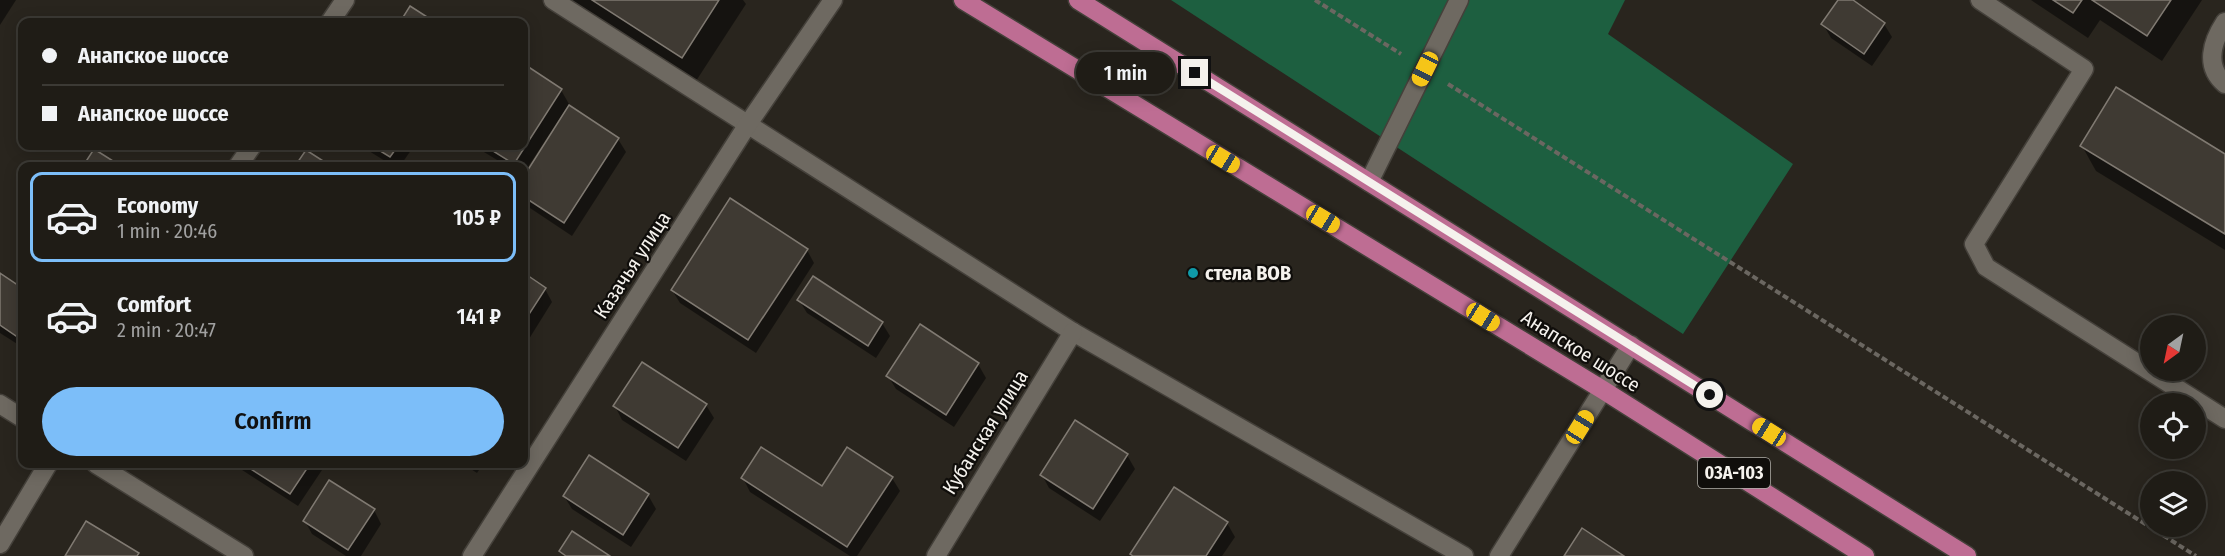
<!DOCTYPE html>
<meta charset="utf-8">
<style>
body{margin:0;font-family:"Fira Sans Condensed",sans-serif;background:#2c2923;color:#f1f3f6;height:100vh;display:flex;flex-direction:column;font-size:22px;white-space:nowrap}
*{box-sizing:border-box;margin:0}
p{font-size:20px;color:#a1a1a1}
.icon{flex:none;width:33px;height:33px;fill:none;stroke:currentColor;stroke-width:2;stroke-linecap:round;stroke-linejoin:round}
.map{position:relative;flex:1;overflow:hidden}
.drawer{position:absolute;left:18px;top:162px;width:510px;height:306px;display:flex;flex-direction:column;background:#1f1c16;border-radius:12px;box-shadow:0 3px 15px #0003,0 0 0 2px #3c3a35}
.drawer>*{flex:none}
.top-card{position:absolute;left:18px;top:18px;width:510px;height:132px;border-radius:12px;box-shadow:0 3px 15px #0003,0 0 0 2px #3c3a35;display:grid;align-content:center;height:132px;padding:0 24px;background:#1f1c16}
.needle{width:39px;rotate:213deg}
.tools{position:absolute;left:2140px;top:315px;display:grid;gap:12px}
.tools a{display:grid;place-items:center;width:66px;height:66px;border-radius:50%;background:#1f1c16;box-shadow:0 3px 15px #0003,0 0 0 2px #3c3a35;font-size:30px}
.end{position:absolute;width:27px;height:27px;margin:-14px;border:8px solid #f5f2ed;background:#111;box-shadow:0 0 0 3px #111}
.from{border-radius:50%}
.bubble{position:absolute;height:42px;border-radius:21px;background:#1f1c16;box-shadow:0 3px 15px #0003,0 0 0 2px #3c3a35;font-size:20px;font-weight:600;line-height:42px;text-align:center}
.car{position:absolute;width:18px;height:36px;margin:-18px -9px;border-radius:8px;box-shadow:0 0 4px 2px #0007;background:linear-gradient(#f5c518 24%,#345 0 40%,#f5c518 0 76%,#345 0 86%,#f5c518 0)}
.top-card b{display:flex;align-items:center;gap:21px;height:57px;font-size:22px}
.top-card b+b{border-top:2px solid #3c3a35}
.top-card i{width:15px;height:15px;background:#f1f3f6}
ul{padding:10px 0 0;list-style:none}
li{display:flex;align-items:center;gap:18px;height:90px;margin:0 12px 9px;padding:0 12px;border:3px solid transparent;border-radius:12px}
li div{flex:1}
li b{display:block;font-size:22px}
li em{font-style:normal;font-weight:600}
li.current{border-color:#7cbef9}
li>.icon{width:54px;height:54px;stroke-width:1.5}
.cta{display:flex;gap:12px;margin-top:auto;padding:12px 24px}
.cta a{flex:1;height:69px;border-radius:36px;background:#7cbef9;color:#111;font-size:24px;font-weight:600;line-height:69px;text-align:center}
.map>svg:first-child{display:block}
.forest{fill:#1d5f40}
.shadow{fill:#0007}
.building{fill:#3f3a33;stroke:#807a72;stroke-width:1.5}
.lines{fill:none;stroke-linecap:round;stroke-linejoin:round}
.service-casing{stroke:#44403a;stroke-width:21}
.minor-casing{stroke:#44403a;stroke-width:21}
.primary-casing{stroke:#44403a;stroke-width:21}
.path{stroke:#6b6761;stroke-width:4;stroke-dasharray:6 3;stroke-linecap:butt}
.service{stroke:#6e6961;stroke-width:18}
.minor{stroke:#6e6961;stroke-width:18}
.primary{stroke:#be6d93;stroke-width:18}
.route{stroke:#f5f2ed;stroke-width:8}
.culture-dot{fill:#0f9aa8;stroke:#100e0b;stroke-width:2}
.labels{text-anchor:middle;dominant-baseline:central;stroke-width:4.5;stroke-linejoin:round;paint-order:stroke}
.shield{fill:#100e0b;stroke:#b0aea9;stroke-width:1.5}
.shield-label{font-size:18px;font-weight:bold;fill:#f5f2ed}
.street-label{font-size:20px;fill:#f5f2ed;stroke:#100e0b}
.poi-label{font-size:20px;font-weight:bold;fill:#f5f2ed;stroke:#100e0b;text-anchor:start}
</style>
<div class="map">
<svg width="2225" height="556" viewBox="0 0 2225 556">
<rect width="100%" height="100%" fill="#29251e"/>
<!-- forest -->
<polygon class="forest" points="1171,0 1625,0 1608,34 1793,164 1683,334"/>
<!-- shadow -->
<g class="shadow">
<polygon points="0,0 16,0 0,25"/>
<polygon points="570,0 743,0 746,4 696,81"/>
<polygon points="1840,0 1850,0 1884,24 1892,37 1872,66 1831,38 1823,24"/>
<polygon points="2031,0 2202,0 2162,61 2100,20 2088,38"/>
<polygon points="524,66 561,90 569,104 524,173 524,166 507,166 474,146 524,146"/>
<polygon points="570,108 618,139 626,152 572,236 524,204 524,179"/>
<polygon points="361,146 414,146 400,166 393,166"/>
<polygon points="2082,146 2225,156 2225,250 2096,171"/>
<polygon points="807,250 814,263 756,353 680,303 672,290"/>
<polygon points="0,275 22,289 22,347 0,333"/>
<polygon points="524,275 545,289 552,302 524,347"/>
<polygon points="799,300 882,323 890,336 876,358 807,313"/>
<polygon points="978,364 986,378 954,427 896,389 888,376"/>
<polygon points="706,405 714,418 686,461 622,420 615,406"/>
<polygon points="1127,455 1135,469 1100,521 1049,488 1042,475"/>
<polygon points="237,464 326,464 298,506 239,468"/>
<polygon points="463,464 483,464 477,473"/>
<polygon points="743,478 822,488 892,478 900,491 857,556 850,556 750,492"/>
<polygon points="1174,489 1227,523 1235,537 1222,556 1133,556 1132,554"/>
<polygon points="648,495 656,509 631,547 572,509 564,496"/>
<polygon points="374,510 381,524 361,556 346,556 312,534 305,521"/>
</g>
<!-- building -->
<g class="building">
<polygon points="592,0 719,0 682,58"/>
<polygon points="1838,0 1853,0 1885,23 1864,54 1821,24"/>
<polygon points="2053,0 2082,0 2073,13"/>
<polygon points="2092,0 2171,0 2147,36"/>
<polygon points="410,6 435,22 400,22"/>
<polygon points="524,64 562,89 514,164 485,146 524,146"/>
<polygon points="2116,87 2225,154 2225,234 2080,146"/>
<polygon points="569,105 619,138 564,223 524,197 524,176"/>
<polygon points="372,146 398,146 390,157"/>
<polygon points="94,149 121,166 83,166"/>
<polygon points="306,150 331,166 295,166"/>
<polygon points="730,198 808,249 748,340 671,290"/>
<polygon points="0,273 22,288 22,340 0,325"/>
<polygon points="524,273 546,288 524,322"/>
<polygon points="813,276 883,322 868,346 797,300"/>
<polygon points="920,324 979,363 946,415 886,376"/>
<polygon points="642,362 707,404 678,448 613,406"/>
<polygon points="1075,420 1128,454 1093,509 1040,475"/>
<polygon points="761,447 822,486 847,447 893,477 847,547 741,478"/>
<polygon points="589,455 649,494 623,535 563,496"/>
<polygon points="243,464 310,464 290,494"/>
<polygon points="329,480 375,509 348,550 303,521"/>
<polygon points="1174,487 1228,522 1206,556 1133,556 1130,554"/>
<polygon points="86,521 139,553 137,556 65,556"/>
<polygon points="1582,528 1624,556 1564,556"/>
<polygon points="572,531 610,556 566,556 559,551"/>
</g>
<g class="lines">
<defs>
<g id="service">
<polyline points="1980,0 2084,69 1974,244 1986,267 2225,419"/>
<path d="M 2225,22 C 2212,42 2204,66 2225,84"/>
</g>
<g id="minor">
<polyline points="553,0 1073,332 1464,556"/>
<polyline points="330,22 345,0"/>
<polyline points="238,166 252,146"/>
<polyline points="1369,182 1459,0"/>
<polyline points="0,404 22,418"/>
<polyline points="96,464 244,556"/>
<polyline points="0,544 48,464"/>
<polyline points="472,556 748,124 833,0"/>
<polyline points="936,556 1073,332"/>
<polyline points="1499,556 1631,345"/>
</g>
<g id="primary">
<polyline points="963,0 1603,390 1865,556"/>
<polyline points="1078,0 1967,556"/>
</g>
</defs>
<!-- service casing -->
<use href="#service" class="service-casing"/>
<!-- minor casing -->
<use href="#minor" class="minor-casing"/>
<!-- primary casing -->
<use href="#primary" class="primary-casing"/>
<!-- path -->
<g class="path">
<polyline points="1315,0 1401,54"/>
<polyline points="1448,84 2196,556"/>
</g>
<!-- service -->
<use href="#service" class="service"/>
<!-- minor -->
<use href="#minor" class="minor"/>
<!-- primary -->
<use href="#primary" class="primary"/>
</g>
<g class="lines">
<!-- route -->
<polyline class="route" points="1195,73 1710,395"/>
</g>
<!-- markers -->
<circle class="culture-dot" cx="1193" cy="273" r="6"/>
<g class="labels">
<!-- shield labels -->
<rect class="shield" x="1698" y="458" width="72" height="30" rx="4.5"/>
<g class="shield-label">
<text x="1734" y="473">03А-103</text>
</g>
<!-- street labels -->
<g class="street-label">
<text transform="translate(632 265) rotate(-57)">Казачья улица</text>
<text transform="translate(1581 351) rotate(32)">Анапское шоссе</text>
<text transform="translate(985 432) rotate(-58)">Кубанская улица</text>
</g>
<!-- poi labels -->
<g class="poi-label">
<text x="1205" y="273">стела ВОВ</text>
</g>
</g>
</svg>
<div class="tools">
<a><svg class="needle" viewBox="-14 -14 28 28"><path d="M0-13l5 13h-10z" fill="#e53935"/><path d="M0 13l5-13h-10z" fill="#a1a1a1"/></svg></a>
<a><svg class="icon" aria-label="locate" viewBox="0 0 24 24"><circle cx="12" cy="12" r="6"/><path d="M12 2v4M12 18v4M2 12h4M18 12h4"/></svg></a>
<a><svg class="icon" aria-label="layers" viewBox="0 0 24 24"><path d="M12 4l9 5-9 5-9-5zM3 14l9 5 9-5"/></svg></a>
</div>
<i class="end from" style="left:1710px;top:395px"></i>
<i class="end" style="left:1195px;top:73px"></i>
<div class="bubble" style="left:1076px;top:52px;width:99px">1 min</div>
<i class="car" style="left:1425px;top:69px;rotate:206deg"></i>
<i class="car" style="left:1223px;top:159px;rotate:121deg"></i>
<i class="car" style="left:1323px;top:219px;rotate:121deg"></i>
<i class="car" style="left:1483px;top:317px;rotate:122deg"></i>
<i class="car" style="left:1580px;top:427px;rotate:32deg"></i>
<i class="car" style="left:1769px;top:432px;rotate:302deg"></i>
<div class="top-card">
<b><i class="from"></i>Анапское шоссе</b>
<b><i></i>Анапское шоссе</b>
</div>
<section class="drawer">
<ul>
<li class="current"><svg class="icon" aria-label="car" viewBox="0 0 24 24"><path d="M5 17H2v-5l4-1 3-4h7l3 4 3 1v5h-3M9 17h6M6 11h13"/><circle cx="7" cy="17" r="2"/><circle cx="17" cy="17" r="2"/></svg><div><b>Economy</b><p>1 min · 20:46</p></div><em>105 ₽</em></li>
<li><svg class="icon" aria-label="car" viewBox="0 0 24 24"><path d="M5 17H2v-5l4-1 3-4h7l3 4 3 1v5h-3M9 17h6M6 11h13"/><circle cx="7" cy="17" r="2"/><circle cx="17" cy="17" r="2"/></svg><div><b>Comfort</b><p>2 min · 20:47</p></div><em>141 ₽</em></li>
</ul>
<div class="cta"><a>Confirm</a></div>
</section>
</div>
